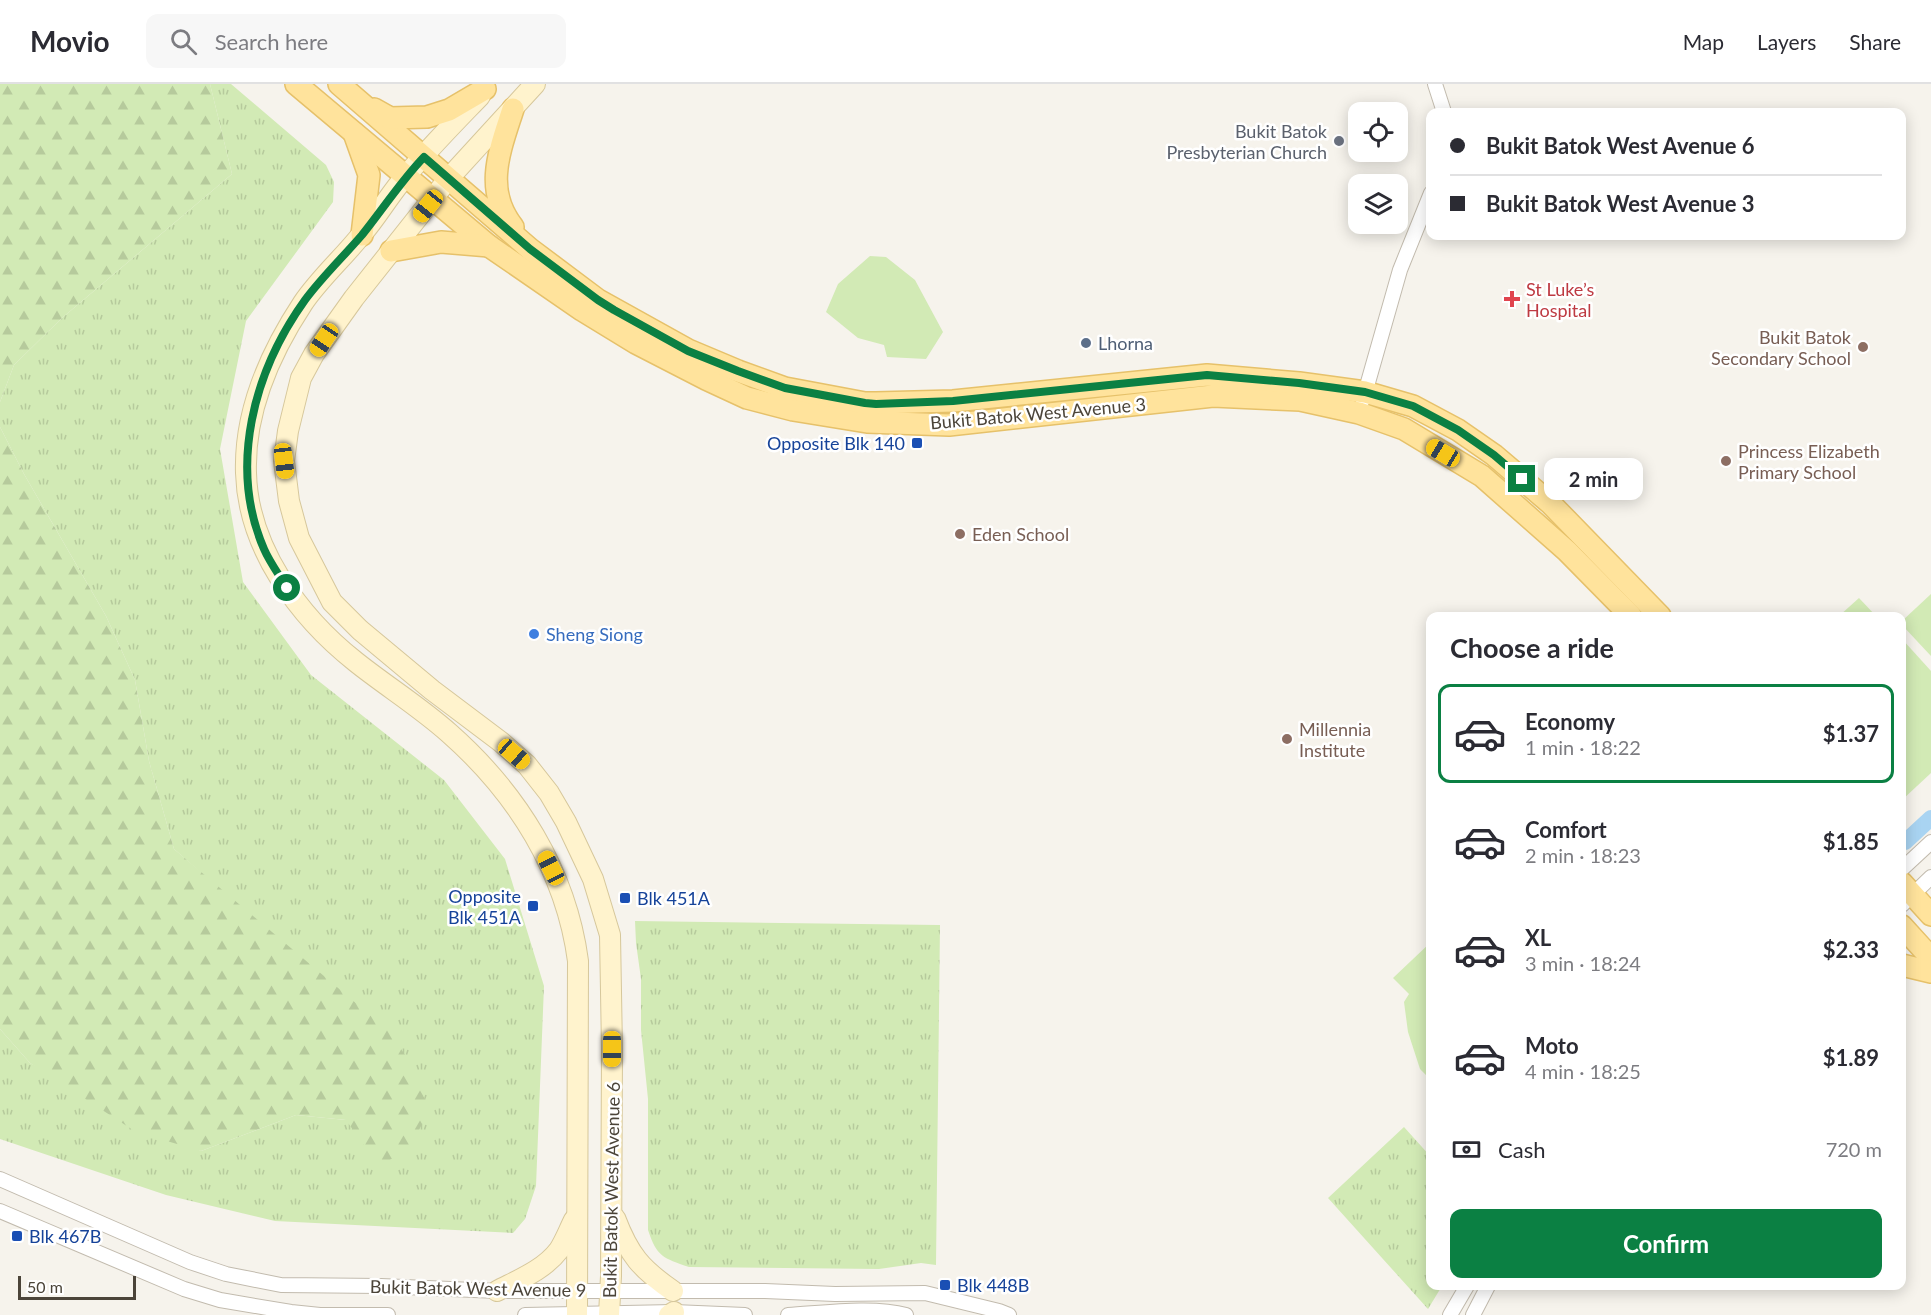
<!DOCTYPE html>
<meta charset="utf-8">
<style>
body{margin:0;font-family:Lato,sans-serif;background:#f7f7f7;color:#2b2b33;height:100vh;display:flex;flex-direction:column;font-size:22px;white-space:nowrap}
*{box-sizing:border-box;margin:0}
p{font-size:20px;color:#7c7c81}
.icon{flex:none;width:33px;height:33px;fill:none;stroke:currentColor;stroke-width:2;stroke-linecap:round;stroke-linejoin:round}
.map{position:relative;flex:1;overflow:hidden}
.panel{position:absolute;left:1426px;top:528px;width:480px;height:678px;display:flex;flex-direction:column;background:#fff;border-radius:12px;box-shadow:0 3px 15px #0003}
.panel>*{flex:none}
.guide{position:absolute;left:1426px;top:24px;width:480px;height:132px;border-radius:12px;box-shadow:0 3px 15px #0003;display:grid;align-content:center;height:132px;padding:0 24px;background:#fff}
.buttons{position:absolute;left:1348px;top:18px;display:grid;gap:12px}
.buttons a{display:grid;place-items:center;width:60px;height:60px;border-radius:12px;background:#fff;box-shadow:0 3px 15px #0003;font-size:30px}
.scale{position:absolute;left:18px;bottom:15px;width:118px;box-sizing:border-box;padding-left:6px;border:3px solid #4b4439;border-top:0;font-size:16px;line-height:21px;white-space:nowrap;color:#4b4439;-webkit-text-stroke:4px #fff;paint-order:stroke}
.end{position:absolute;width:27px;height:27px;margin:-14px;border:8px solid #0b8043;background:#fff;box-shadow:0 0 0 3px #fff}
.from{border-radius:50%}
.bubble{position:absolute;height:42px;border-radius:12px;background:#fff;box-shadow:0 3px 15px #0003;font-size:20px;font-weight:700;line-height:42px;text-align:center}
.car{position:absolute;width:18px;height:36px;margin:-18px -9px;border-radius:8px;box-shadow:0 0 4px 2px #0007;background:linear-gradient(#f5c518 24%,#345 0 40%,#f5c518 0 76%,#345 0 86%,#f5c518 0)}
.guide b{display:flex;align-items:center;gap:21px;height:57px;font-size:22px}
.guide b+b{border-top:2px solid #e1e1e2}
.guide i{width:15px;height:15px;background:#2b2b33}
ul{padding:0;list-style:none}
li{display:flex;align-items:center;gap:18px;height:99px;margin:0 12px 9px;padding:0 12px;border:3px solid transparent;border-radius:12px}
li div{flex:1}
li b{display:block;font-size:22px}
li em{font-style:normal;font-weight:700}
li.on{border-color:#0b8043}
li>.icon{width:54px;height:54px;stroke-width:1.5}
h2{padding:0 24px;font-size:27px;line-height:72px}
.pay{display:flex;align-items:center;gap:15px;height:66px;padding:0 24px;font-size:22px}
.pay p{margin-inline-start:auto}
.action{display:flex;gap:12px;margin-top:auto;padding:12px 24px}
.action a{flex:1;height:69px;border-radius:12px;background:#0b8043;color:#fff;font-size:24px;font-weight:700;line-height:69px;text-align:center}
header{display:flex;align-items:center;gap:36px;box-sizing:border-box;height:84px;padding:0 30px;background:#fff;border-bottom:2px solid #e1e1e2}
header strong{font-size:28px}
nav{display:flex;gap:33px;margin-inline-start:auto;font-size:21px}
.search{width:420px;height:54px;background:#f7f7f7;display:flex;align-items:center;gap:15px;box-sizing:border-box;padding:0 21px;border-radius:12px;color:#7c7c81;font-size:22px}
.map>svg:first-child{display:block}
.grass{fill:url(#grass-tufts)}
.forest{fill:url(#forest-firs)}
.pitch{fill:#d2eab5}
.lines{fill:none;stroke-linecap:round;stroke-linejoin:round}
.canal{stroke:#a9d4f2;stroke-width:16}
.street-casing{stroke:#c2bbae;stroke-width:16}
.secondary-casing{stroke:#d6c79b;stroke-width:22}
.primary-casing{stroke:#e6c16a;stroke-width:24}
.street{stroke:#fff;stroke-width:14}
.secondary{stroke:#fff3cd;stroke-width:20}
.primary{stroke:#ffe39c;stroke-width:21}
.route{stroke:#0b8043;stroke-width:8}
.worship-dot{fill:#6b7280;stroke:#fff;stroke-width:2}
.health-dot{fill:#e0444e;stroke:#fff;stroke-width:2}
.service-dot{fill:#5c6f8a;stroke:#fff;stroke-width:2}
.education-dot{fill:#8d6e63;stroke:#fff;stroke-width:2}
.transit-dot{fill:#1a4fb4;stroke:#fff;stroke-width:2}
.shop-dot{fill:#3f7fe0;stroke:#fff;stroke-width:2}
.labels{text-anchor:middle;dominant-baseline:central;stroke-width:5;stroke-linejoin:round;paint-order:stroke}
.worship-label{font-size:18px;fill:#5b616d;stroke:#fff;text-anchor:end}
.health-label{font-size:18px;fill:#be3a42;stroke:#fff;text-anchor:start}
.education-label{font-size:18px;fill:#785e54;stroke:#fff;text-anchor:start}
.service-label{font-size:18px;fill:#4e5e75;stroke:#fff;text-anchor:start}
.street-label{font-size:18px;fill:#4b4439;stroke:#fff}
.transit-label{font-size:18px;fill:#164399;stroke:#fff;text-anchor:start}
.shop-label{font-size:18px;fill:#366cbe;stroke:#fff;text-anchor:start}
</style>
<header>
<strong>Movio</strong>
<div class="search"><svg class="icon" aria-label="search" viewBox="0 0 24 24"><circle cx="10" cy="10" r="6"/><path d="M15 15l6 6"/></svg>Search here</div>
<nav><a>Map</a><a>Layers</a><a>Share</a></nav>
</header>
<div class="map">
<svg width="1931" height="1231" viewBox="0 0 1931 1231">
<defs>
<pattern id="grass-tufts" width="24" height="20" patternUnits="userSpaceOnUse" patternTransform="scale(1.5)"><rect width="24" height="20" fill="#d2eab5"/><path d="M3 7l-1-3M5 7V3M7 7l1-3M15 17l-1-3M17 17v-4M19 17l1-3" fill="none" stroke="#b6ca9c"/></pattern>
<pattern id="forest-firs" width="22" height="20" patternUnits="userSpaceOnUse" patternTransform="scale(1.5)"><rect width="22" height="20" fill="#d2eab5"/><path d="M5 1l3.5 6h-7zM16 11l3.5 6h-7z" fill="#b6ca9c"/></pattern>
</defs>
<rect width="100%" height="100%" fill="#f6f3ec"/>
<!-- grass -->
<g class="grass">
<polygon points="210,0 231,0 326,81 334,98 333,118 246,237 220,365 243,498 311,591 444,696 505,775 544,902 536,1102 525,1135 513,1149 275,1137 166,1111 0,1055 0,945 30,979 201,1067 296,1031 346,1036 238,821 174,765 149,677 135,596 106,532 24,390 0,343 0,318 14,281 62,234 232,90"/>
<path d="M 635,837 L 940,841 L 936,1181 L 921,1179 L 879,1185 L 689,1183 C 663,1174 657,1173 648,1146 L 648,1015 L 641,946 L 641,895 L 636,859 Z"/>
<polygon points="1404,1043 1431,1073 1431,1202 1442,1202 1428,1225 1328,1114"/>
</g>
<!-- forest -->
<g class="forest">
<polygon points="0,0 210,0 232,90 62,234 14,281 0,318"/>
<path d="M 0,343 L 24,390 L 106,532 L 135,596 L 149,677 L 174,765 L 390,948 L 418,991 L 428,1028 C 414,1056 410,1069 378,1081 L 346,1036 L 296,1031 L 201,1067 L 136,1048 L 30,979 L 0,945 Z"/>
</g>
<!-- pitch -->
<g class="pitch">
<polygon points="870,172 886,173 915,196 943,248 926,275 887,273 884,261 858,254 826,228 838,200"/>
<polygon points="1931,510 1931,572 1902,541 1902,537"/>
<polygon points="1859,514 1876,532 1839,532"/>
<polygon points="1902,555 1931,587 1931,689 1902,716"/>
<polygon points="1431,858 1431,996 1420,985 1408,948 1404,918 1409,910 1393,894"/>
</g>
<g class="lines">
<!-- canal -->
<polyline class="canal" points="1905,758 1931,734"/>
<defs>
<g id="street">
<polyline points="1435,0 1444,28"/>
<polyline points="1363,316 1400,186 1431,109"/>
<polyline points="1902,785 1931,758"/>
<polyline points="1902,821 1931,793"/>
<polyline points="0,1095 190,1178 226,1190 281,1201 381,1202 497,1207 765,1207 835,1210 925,1209 999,1227 1009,1231"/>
<polyline points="0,1127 184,1205 220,1216 291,1228 320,1231 388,1231"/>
<polyline points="525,1231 674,1228 745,1231"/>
<path d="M 788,1231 C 823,1229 873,1222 906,1231"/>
<polyline points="1450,1231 1467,1202"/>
<polyline points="1473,1231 1488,1202"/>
</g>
<g id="secondary">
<polyline points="535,0 449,94 354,214 314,270 301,294 288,347 284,377 289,417 299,454 332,518 360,546 432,606 501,658 527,681 549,709 566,738 593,795 610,851 612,965 611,1192 609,1231"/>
<path d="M 480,12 C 453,40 425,68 400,99 C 387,115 376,134 362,150 C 343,174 320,194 303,219 C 270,269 244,329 246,389 C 248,464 299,533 356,578 C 386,602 420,623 449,649 C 517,709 566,787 578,877 L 577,1231"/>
<path d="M 615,1134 C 629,1171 641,1185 673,1207"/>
<path d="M 497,1207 C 518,1196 544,1186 559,1166 C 565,1157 569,1146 574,1136"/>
<polyline points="669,1231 674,1228"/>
</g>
<g id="primary">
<polyline points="296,0 489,162 582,226 636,259 706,295 747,314 793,326 867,338 949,341 1213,312 1300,316 1359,329 1404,345 1482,392 1567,467 1631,532"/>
<polyline points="339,0 530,165 598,216 688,266 738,287 785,304 865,319 876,319 953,317 1207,291 1299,299 1365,308 1413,322 1458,346 1494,371 1550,419 1660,532"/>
<polyline points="374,25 390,34 427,33 449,26 485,5"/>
<path d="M 513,25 C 500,66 483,105 513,143"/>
<polyline points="354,49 369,91 362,151"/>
<polyline points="391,167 441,158 489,162"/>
<polyline points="1902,799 1931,831"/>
<polyline points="1902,842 1931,874"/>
<polyline points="1902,881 1931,888"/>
</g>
</defs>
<!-- street casing -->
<use href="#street" class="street-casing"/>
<!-- secondary casing -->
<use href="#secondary" class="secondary-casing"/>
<!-- primary casing -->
<use href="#primary" class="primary-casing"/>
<!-- street -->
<use href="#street" class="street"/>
<!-- secondary -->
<use href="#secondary" class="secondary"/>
<!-- primary -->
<use href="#primary" class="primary"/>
</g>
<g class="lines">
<!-- route -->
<path class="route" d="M 287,504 C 280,492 270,479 264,465 C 228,382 254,287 305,216 C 322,193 343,173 362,151 C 383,125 401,97 424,73 L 530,165 L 598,216 L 614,226 L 688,267 L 738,287 L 785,304 L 865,319 L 876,320 L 953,317 L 1207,291 L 1299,299 L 1365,308 L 1413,322 L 1458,346 L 1494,371 L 1522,395"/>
</g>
<!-- markers -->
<circle class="worship-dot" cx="1339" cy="57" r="6"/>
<path class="health-dot" d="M1509 206h6v6h6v6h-6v6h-6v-6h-6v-6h6z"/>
<circle class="service-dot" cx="1086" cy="259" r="6"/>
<g class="education-dot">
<circle cx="1863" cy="263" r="6"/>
<circle cx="1726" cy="377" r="6"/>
<circle cx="960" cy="450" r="6"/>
<circle cx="1287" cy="655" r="6"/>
</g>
<g class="transit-dot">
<rect x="911" y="353" width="12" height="12" rx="3"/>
<rect x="619" y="808" width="12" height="12" rx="3"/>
<rect x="527" y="816" width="12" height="12" rx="3"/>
<rect x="11" y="1146" width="12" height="12" rx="3"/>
<rect x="939" y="1195" width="12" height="12" rx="3"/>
</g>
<circle class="shop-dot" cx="534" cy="550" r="6"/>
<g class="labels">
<!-- worship labels -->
<g class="worship-label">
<text x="1327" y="47">Bukit Batok<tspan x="1327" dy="21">Presbyterian Church</tspan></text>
</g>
<!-- health labels -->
<g class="health-label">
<text x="1526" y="205">St Luke’s<tspan x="1526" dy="21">Hospital</tspan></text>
</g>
<!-- education labels -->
<g class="education-label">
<text x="1851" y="253" text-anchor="end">Bukit Batok<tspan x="1851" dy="21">Secondary School</tspan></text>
<text x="1738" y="367">Princess Elizabeth<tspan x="1738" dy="21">Primary School</tspan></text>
<text x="972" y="450">Eden School</text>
<text x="1299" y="645">Millennia<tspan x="1299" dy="21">Institute</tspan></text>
</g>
<!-- service labels -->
<g class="service-label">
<text x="1098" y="259">Lhorna</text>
</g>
<!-- street labels -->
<g class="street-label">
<text transform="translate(1038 329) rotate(-5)">Bukit Batok West Avenue 3</text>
<text transform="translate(611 1106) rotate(-89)">Bukit Batok West Avenue 6</text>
<text transform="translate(478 1204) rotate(1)">Bukit Batok West Avenue 9</text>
</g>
<!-- transit labels -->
<g class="transit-label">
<text x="905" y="359" text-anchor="end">Opposite Blk 140</text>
<text x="521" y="812" text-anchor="end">Opposite<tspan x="521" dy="21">Blk 451A</tspan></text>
<text x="637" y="814">Blk 451A</text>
<text x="29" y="1152">Blk 467B</text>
<text x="957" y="1201">Blk 448B</text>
</g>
<!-- shop labels -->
<g class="shop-label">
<text x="546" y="550">Sheng Siong</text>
</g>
</g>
</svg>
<div class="buttons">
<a><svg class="icon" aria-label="locate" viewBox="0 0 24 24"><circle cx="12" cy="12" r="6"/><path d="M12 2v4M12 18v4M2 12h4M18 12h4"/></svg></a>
<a><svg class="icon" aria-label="layers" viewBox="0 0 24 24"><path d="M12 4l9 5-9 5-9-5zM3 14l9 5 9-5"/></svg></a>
</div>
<div class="scale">50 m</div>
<i class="end from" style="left:287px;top:504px"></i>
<i class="end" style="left:1522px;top:395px"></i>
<div class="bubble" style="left:1544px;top:374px;width:99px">2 min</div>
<i class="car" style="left:428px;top:122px;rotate:219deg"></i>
<i class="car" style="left:324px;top:256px;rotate:214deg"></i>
<i class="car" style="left:1443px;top:369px;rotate:301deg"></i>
<i class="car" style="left:284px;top:377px;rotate:173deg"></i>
<i class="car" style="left:514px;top:670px;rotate:131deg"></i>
<i class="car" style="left:551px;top:784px;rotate:333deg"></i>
<i class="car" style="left:612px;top:965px;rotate:180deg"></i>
<div class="guide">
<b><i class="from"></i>Bukit Batok West Avenue 6</b>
<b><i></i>Bukit Batok West Avenue 3</b>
</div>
<section class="panel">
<h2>Choose a ride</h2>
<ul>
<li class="on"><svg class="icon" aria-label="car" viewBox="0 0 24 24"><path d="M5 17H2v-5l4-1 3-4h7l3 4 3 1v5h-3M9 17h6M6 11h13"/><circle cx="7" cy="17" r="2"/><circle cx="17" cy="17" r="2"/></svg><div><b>Economy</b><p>1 min · 18:22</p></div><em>$1.37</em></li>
<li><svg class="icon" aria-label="car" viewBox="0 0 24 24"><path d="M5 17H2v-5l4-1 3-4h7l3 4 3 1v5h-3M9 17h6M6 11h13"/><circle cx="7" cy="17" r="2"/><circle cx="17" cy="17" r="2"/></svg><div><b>Comfort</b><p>2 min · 18:23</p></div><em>$1.85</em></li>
<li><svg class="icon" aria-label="car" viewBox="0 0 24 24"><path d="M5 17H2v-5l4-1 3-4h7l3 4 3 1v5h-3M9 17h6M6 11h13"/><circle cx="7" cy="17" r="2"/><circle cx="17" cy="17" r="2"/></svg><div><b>XL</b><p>3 min · 18:24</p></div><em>$2.33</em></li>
<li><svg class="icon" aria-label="car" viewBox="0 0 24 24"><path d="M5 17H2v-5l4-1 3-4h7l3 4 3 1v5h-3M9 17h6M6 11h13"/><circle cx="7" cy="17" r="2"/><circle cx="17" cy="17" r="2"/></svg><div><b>Moto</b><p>4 min · 18:25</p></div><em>$1.89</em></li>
</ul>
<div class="pay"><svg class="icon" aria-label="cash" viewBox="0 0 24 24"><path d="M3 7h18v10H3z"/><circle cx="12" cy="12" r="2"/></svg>Cash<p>720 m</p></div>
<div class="action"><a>Confirm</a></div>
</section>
</div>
